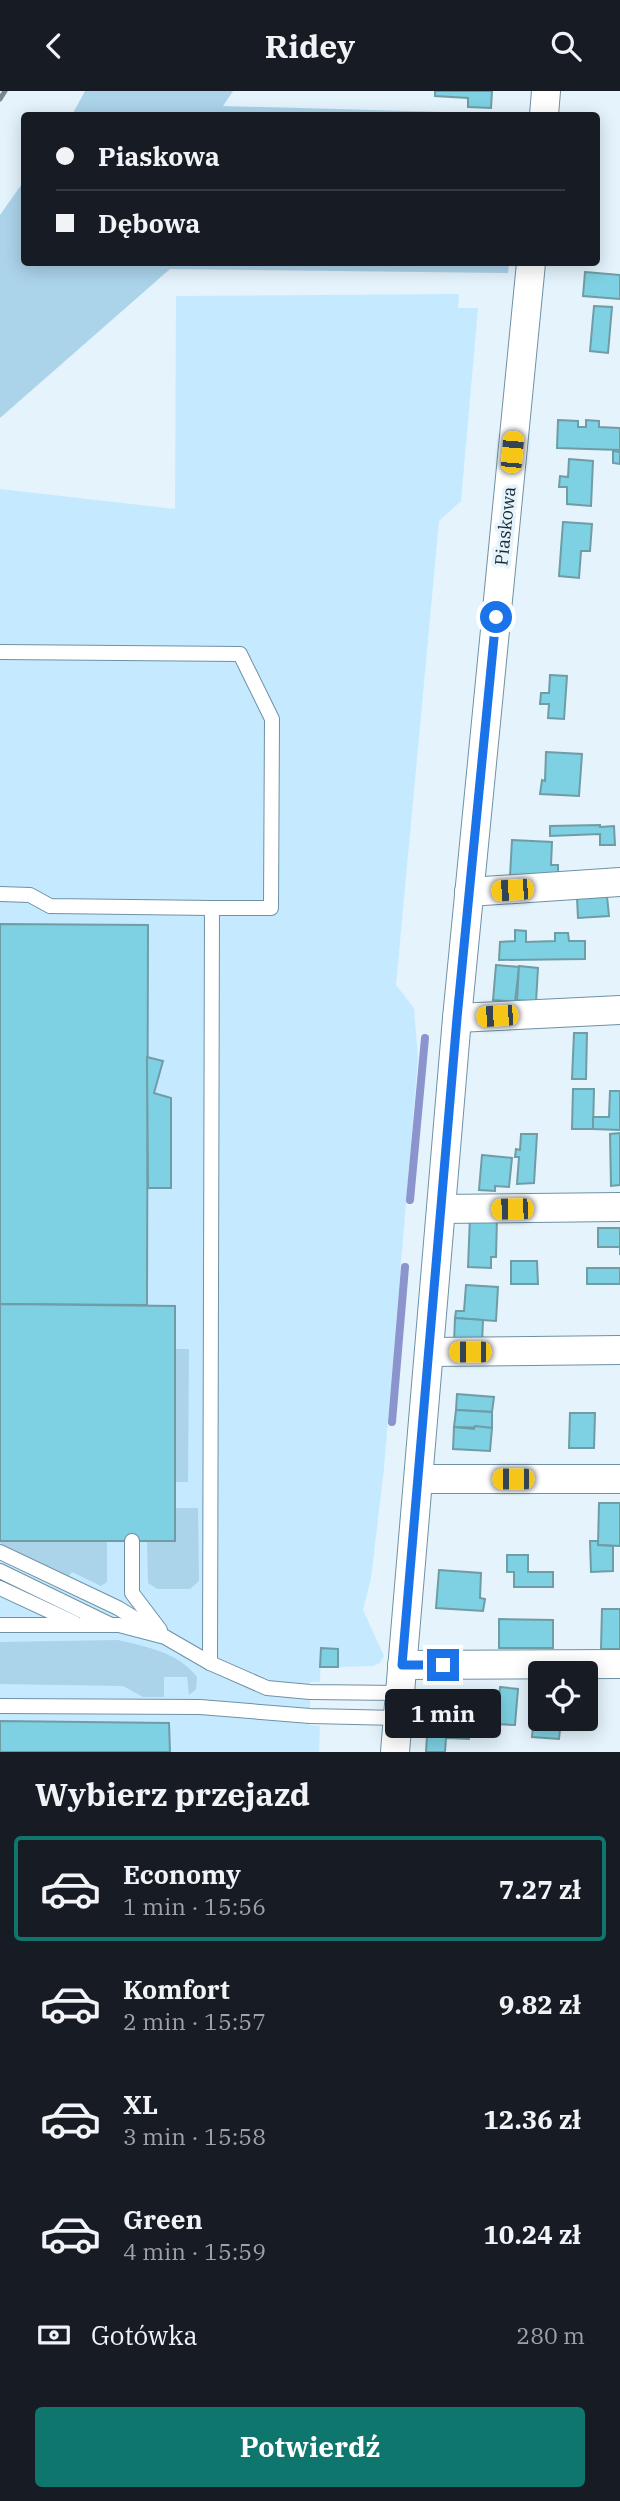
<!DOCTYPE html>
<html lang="pl">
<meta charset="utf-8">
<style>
body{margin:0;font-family:"IBM Plex Serif",serif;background:#20242c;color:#f1f3f6;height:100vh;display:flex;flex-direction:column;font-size:26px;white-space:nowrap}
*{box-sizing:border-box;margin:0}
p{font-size:23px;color:#9ea1a6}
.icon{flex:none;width:38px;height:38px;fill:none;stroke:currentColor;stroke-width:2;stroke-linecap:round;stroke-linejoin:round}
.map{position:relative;height:1661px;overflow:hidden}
.side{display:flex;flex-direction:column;background:#171b24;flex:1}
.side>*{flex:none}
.top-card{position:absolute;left:21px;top:21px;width:579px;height:154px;border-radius:7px;box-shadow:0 4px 18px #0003;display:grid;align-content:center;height:154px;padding:0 35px;background:#171b24}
.buttons{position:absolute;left:528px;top:1570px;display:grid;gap:14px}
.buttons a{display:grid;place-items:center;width:70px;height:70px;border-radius:7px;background:#171b24;box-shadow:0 4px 18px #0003;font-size:35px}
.end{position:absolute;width:32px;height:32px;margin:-16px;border:9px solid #1a73e8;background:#fff;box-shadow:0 0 0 4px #fff}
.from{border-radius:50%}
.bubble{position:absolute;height:49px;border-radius:7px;background:#171b24;box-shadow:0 4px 18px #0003;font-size:23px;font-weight:800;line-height:49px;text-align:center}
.car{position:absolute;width:21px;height:42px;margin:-21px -10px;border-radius:9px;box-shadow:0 0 5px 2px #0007;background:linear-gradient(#f5c518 24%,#345 0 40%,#f5c518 0 76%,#345 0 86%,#f5c518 0)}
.top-card b{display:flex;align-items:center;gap:24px;height:66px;font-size:26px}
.top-card b+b{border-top:2px solid #363941}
.top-card i{width:18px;height:18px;background:#f1f3f6}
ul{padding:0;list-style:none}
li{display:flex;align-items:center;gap:21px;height:105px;margin:0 14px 10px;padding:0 21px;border:4px solid transparent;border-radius:7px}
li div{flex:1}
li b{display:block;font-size:26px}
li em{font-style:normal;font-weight:800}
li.active{border-color:#0f766e}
li>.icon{width:63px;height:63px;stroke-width:1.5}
h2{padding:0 35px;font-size:32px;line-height:84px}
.pay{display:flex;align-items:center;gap:18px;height:77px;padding:0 35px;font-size:26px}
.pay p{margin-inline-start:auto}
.cta{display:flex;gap:14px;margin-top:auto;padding:14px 35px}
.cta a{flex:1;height:80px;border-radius:7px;background:#0f766e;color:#fff;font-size:28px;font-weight:800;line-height:80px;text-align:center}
header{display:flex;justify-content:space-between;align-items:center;height:91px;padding:0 35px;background:#171b24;font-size:32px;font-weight:800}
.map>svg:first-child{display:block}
.built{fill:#c5eaff}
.green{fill:#abd3ea}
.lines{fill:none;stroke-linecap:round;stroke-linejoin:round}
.stream{stroke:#8c94cd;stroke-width:8}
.building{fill:#7dd1e2;stroke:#709ca5;stroke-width:2}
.service-casing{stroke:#6e91a5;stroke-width:16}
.minor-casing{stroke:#6e91a5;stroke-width:30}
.service{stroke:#fff;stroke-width:14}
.minor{stroke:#fff;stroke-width:28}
.rail{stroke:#78868f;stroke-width:5}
.route{stroke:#1a73e8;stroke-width:9}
.labels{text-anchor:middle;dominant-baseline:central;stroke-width:7;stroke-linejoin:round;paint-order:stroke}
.street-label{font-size:18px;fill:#1c2a32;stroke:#e4f3fc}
</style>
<header><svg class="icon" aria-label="back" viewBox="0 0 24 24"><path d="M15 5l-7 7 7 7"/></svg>Ridey<svg class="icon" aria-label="search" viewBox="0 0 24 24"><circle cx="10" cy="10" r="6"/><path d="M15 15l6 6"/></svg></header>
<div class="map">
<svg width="620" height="1661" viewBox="0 0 620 1661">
<rect width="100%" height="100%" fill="#e4f3fc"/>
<!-- built -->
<polygon class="built" points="459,203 458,217 478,217 461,410 439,430 396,894 414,917 418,967 384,1377 371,1487 363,1519 384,1565 380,1572 373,1575 338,1576 338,1558 321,1558 320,1591 310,1591 310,1634 320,1635 319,1661 0,1661 0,398 175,418 176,205"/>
<!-- green -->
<g class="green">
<polygon points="85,0 233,0 223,15 519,23 72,24"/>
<polygon points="24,90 24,172 509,172 508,182 170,178 0,327 0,124"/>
<polygon points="175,1258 189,1258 188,1391 175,1391"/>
<polygon points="174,1417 198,1417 199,1490 190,1498 157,1498 148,1492 147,1450 174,1450"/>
<polygon points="0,1450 107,1450 107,1491 101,1495 72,1481 69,1485 0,1452"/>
<path d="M 118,1549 C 147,1556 178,1561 197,1586 L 196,1598 L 189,1604 L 187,1586 L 164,1586 L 164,1606 L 143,1606 L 123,1595 L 0,1593 L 0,1551 Z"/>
</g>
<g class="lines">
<!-- stream -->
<g class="stream">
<polyline points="410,1109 425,947"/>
<polyline points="392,1331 405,1176"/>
</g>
</g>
<!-- building -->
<g class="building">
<polygon points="435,0 492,0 491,17 468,16 468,7 435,5"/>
<polygon points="585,181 620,184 620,208 583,205"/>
<polygon points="594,215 612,216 608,262 590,260"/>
<polygon points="558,329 578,330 578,336 586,336 586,329 599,330 599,336 620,337 620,359 557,357"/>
<polygon points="613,360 620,361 620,373 613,372"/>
<polygon points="569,368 593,370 591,415 567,413 567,396 559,396 560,385 568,386"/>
<polygon points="563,431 592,433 590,460 581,460 579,487 559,485"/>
<polygon points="550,584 567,585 564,628 548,627 549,613 540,613 541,602 549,602"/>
<polygon points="546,661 582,663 579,705 540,703 542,689 545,690"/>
<polygon points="600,734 600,736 614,735 615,754 600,754 600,743 550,745 550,735"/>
<polygon points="512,749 552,751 551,774 558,774 558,788 510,785"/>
<polygon points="607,805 609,825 578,827 577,807"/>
<polygon points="0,833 148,834 147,1214 0,1213"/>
<polygon points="515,839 526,840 526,851 555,850 555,842 568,842 569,850 585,850 585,868 499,869 500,851 515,850"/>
<polygon points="496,874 519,876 515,911 493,909"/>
<polygon points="519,875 538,877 536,911 517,909"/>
<polygon points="574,942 587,942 586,988 572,988"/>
<polygon points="147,966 163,970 154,1002 171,1007 171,1097 148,1097"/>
<polygon points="573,998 594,998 593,1038 572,1038"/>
<polygon points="610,1000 620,1000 620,1039 593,1038 593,1026 609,1026"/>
<polygon points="620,1042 620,1094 611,1095 610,1043"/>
<polygon points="521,1043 537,1043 534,1092 517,1093 519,1066 515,1066 516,1058 520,1059"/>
<polygon points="482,1064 512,1067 509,1096 495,1095 495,1100 479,1099"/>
<polygon points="470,1126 497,1127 496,1166 491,1166 491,1177 468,1176"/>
<polygon points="598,1137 620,1137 620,1164 620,1156 598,1156"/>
<polygon points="511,1170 537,1170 538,1193 511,1193"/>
<rect x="587" y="1177" width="33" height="16"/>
<polygon points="466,1194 498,1196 496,1230 455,1227 456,1220 464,1220"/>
<polygon points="0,1213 175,1215 175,1450 0,1450"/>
<polygon points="455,1227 483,1229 482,1252 454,1252"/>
<polygon points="457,1303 494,1306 492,1321 456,1319"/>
<polygon points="456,1319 492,1321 492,1337 454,1336"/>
<polygon points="570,1322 595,1322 594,1357 569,1357"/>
<polygon points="475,1335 492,1337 490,1360 453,1358 454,1336 474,1338"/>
<polygon points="599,1412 620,1412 620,1455 598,1454"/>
<polygon points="590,1450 598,1450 598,1454 613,1455 613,1480 591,1481"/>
<polygon points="507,1464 528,1464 528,1481 553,1481 553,1496 514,1496 514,1481 507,1481"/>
<polygon points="439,1479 481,1482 480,1507 485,1508 483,1520 436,1517"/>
<polygon points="602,1518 620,1518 620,1558 601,1558"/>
<polygon points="499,1528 553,1529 553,1557 499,1557"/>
<polygon points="321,1557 338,1558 338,1576 320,1576"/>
<polygon points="500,1596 518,1598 515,1634 496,1633"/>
<polygon points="429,1614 471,1616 469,1648 446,1647 445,1661 426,1661"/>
<polygon points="534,1623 541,1623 541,1628 561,1628 559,1648 532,1646"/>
<polygon points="0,1630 169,1632 170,1661 0,1661"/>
</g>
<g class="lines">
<defs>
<g id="service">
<polyline points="0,561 240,563 272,628 271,817 212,817"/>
<polyline points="0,803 30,804 50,815 212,817 210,1572"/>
<polyline points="132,1450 132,1502 160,1539"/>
<polyline points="0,1461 118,1517 152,1538"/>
<polyline points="0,1480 109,1533"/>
<polyline points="0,1497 75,1532"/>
<polyline points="0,1534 119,1534 165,1546 210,1572 267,1597 310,1601 400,1602"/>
<polyline points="0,1615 200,1616 310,1625 398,1627"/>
</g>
<g id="minor">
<polyline points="544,24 546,0"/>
<polyline points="469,801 620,791"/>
<polyline points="457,927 620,919"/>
<polyline points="441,1118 620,1116"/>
<polyline points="429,1261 620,1259"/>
<polyline points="419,1388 620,1388"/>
<polyline points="402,1574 620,1573"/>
<polyline points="395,1661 457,927 531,172"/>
</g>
</defs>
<!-- service casing -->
<use href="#service" class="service-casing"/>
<!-- minor casing -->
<use href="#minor" class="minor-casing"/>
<!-- service -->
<use href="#service" class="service"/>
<!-- minor -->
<use href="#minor" class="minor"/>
<!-- rail -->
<polyline class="rail" points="0,8 5,0"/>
</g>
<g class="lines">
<!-- route -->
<polyline class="route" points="443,1574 402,1574 457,927 496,526"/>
</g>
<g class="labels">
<!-- street labels -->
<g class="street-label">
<text transform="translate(505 435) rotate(-84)">Piaskowa</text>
</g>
</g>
</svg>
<div class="buttons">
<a><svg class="icon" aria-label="locate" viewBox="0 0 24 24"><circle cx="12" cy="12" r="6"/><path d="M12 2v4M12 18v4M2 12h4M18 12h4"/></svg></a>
</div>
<i class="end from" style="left:496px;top:526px"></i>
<i class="end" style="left:443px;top:1574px"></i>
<div class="bubble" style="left:385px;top:1598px;width:116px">1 min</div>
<i class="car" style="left:512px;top:361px;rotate:5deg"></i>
<i class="car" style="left:512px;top:799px;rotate:266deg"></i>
<i class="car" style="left:497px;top:925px;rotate:267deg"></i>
<i class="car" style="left:512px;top:1118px;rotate:269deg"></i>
<i class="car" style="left:470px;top:1261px;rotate:270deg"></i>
<i class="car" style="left:513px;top:1388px;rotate:270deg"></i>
<div class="top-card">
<b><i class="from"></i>Piaskowa</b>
<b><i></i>Dębowa</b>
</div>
</div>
<section class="side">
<h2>Wybierz przejazd</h2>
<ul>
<li class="active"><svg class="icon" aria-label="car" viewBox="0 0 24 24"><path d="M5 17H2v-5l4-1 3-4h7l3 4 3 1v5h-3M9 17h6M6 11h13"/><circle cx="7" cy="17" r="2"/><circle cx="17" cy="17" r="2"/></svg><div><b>Economy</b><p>1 min · 15:56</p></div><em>7.27 zł</em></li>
<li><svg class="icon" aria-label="car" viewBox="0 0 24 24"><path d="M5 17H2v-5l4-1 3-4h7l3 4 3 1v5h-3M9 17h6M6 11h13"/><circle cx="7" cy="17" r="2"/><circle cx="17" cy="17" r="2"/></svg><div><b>Komfort</b><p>2 min · 15:57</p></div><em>9.82 zł</em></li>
<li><svg class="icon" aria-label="car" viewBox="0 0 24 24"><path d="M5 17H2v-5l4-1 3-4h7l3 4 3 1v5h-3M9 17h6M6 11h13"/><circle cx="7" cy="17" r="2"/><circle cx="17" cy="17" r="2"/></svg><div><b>XL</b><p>3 min · 15:58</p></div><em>12.36 zł</em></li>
<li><svg class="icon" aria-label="car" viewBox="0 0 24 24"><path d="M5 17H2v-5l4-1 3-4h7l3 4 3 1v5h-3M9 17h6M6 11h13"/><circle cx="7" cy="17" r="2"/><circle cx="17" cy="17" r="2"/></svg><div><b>Green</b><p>4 min · 15:59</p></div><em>10.24 zł</em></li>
</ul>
<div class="pay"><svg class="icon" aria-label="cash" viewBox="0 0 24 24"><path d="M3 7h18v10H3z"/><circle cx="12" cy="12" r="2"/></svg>Gotówka<p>280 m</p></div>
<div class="cta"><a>Potwierdź</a></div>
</section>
